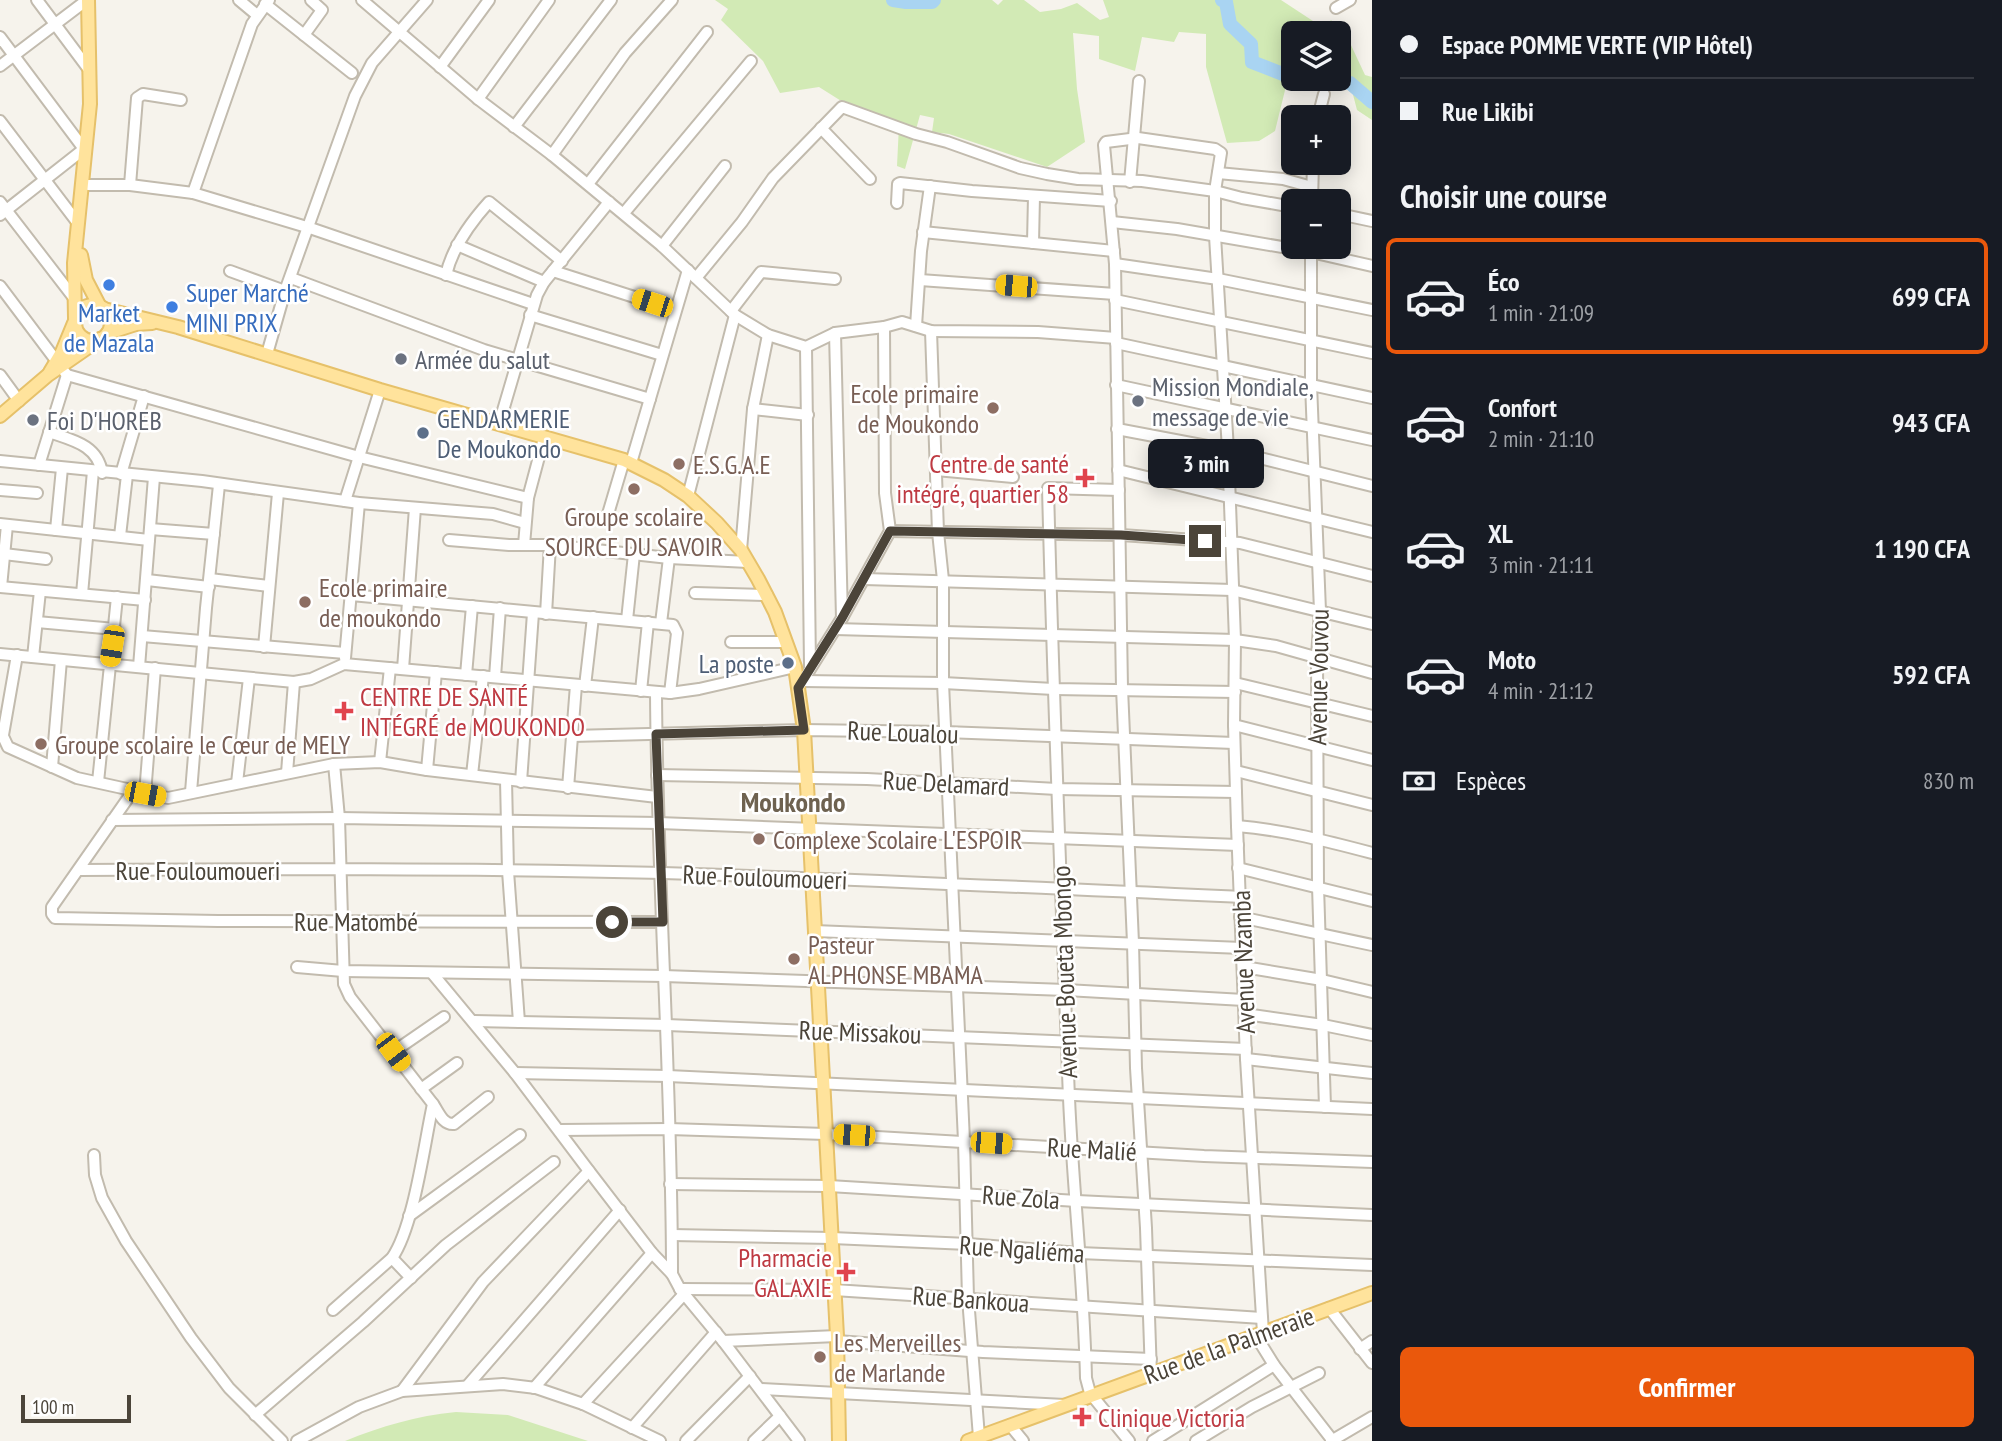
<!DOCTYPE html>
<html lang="fr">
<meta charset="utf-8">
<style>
body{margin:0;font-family:"PT Sans Narrow",sans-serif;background:#20242c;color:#f1f3f6;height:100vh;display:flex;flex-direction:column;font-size:26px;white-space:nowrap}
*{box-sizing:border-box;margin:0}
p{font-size:23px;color:#9ea1a6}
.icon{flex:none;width:38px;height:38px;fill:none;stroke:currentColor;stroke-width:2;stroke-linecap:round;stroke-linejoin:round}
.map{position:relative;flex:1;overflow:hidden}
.details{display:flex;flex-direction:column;background:#171b24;width:630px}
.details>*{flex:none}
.top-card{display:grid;align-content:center;height:154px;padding:0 28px;background:#171b24}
.tools{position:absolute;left:1281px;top:21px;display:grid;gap:14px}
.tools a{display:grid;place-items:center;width:70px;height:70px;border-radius:10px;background:#171b24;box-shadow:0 4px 18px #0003;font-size:35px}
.scale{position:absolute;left:21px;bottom:18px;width:110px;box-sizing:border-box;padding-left:7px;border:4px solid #4b4439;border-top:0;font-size:19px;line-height:24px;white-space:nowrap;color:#4b4439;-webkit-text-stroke:5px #fff;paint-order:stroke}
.end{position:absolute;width:32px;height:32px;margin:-16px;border:9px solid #4b4439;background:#fff;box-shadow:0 0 0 4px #fff}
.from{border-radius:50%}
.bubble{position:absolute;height:49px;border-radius:10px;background:#171b24;box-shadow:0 4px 18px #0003;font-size:23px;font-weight:700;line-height:49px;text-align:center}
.car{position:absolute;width:21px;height:42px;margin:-21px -10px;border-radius:9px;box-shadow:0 0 5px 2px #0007;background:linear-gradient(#f5c518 24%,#345 0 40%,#f5c518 0 76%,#345 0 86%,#f5c518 0)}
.top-card b{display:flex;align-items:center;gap:24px;height:66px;font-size:26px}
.top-card b+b{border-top:2px solid #363941}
.top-card i{width:18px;height:18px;background:#f1f3f6}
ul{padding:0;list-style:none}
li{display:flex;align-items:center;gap:21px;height:116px;margin:0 14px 10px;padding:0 14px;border:4px solid transparent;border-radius:10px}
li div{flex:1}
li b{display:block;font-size:26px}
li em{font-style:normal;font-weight:700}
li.on{border-color:#ea580c}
li>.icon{width:63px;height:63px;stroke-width:1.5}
h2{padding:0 28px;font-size:32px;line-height:84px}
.pay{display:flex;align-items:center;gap:18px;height:77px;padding:0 28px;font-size:26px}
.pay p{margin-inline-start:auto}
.cta{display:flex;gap:14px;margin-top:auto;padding:14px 28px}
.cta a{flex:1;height:80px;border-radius:10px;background:#ea580c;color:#fff;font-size:28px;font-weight:700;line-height:80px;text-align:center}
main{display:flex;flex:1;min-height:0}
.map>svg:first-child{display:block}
.green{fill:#d2eab5}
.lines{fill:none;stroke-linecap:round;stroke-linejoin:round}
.river{stroke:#a9d4f2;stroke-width:14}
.minor-casing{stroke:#c2bbae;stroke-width:14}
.major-casing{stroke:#e6c16a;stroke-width:16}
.minor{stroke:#fff;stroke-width:10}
.major{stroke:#ffe39c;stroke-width:12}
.route{stroke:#4b4439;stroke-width:9}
.shop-dot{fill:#3f7fe0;stroke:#fff;stroke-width:2.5}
.worship-dot{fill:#6b7280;stroke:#fff;stroke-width:2.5}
.education-dot{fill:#8d6e63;stroke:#fff;stroke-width:2.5}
.service-dot{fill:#5c6f8a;stroke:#fff;stroke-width:2.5}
.health-dot{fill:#e0444e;stroke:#fff;stroke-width:2.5}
.labels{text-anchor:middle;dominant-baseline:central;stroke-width:5;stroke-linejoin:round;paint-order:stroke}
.shop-label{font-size:26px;fill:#366cbe;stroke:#fff;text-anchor:start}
.worship-label{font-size:26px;fill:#5b616d;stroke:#fff;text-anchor:start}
.education-label{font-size:26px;fill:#785e54;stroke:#fff;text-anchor:start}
.service-label{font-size:26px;fill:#4e5e75;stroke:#fff;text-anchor:start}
.health-label{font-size:26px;fill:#be3a42;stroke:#fff;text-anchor:end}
.street-label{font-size:26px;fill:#4b4439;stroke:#fff}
.neighbourhood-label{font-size:28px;font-weight:bold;fill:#6e6250;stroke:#fff}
</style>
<main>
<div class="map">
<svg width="1372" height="1441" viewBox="0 0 1372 1441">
<rect width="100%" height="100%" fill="#f6f3ec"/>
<!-- green -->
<g class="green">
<polygon points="715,0 922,0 925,2 929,0 992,0 998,5 1003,0 1024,0 1040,12 1061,9 1077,3 1100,20 1109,17 1103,0 1281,0 1313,21 1327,26 1331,20 1350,43 1365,75 1372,77 1372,120 1357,110 1350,83 1298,79 1339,79 1339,33 1293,33 1293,78 1288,78 1275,131 1259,141 1227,143 1206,67 1206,34 1179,32 1174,42 1142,37 1135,71 1099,59 1099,36 1073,33 1077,89 1085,142 1047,167 949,134 932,132 934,118 920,115 905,169 897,166 899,125 865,116 819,87 780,93 763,61 721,20 728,9"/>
<path d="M 456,1412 L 508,1415 L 588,1441 L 345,1441 C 382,1426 416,1416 456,1412 Z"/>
</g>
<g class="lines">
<!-- river -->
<g class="river">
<polyline points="893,0 906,2 932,2 934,0"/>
<polyline points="1222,0 1226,2 1230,24 1251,44 1252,62 1293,78"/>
<polyline points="1298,79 1350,83 1372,102"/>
</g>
<defs>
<g id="minor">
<polyline points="37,0 90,71"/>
<polyline points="239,0 257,15"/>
<polyline points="362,0 478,99 552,155 662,246 735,315 768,335 806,347 835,333 884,327 902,322 931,331 1038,332 1116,338"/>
<polyline points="265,4 352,73"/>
<polyline points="1336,8 1350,0"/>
<polyline points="304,35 322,10 311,0"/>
<polyline points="0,37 84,149"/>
<polyline points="0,66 87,0"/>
<polyline points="440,67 489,0"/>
<polyline points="478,99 549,0"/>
<polyline points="1318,117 1324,94"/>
<polyline points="0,121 77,222"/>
<polyline points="514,127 611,0"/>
<polyline points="821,128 870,179"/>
<polyline points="552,155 625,53 672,0"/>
<polyline points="1218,173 1283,179 1312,187"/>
<polyline points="1130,182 1139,81"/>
<polyline points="588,184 707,32"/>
<polyline points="88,185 130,185 193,193 310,228 533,304"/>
<polyline points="130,185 137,98 143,94 181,100"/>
<polyline points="193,193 252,24 269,0"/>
<polyline points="1312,201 1313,163"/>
<polyline points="0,202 74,298"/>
<polyline points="897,203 898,184 900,183 972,191 1111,201"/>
<polyline points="624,213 751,61"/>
<polyline points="1339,214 1372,221"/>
<polyline points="0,215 84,149 86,151"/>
<polyline points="1112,222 1177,229 1311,252 1372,266"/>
<polyline points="923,232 1114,251"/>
<polyline points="1033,243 1034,196"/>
<polyline points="457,245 544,282"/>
<polyline points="662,246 725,166"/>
<polyline points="1311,247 1311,384 1320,611 1317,657 1318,886 1325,1107"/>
<polyline points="1115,264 1218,279 1372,310"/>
<polyline points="230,271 285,291"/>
<polyline points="553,271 675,310"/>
<path d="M 446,275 C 452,248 471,222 489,202 L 562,261"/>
<polyline points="291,278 484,350 650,399"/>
<polyline points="696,278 742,222 773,178 842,107 916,134 947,142 1020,168 1047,174 1078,179 1142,181 1215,191 1242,198 1293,207"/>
<polyline points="920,280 1115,294"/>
<polyline points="0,286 67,375 359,457 528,498"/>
<polyline points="1115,300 1372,353"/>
<polyline points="731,311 761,272 835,279"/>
<polyline points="530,315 662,355"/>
<polyline points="916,326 921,251 930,186"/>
<polyline points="931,331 938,532 943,580 943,683 964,1141 968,1298 979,1437"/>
<polyline points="835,333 842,618"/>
<polyline points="1116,343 1372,398"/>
<polyline points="806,347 810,666"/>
<polyline points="267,354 285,291 355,96 372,63 427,0"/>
<polyline points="0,375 19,401"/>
<polyline points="1116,385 1372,440"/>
<polyline points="753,409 808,415"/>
<polyline points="499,424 537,295 544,282 609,202"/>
<polyline points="1117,429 1228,450 1372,486"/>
<path d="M 49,432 C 72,440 98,445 102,473"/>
<polyline points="0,461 202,481 359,503 493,514 525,523"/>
<polyline points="631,463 688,270"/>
<polyline points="39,465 67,375"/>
<polyline points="936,470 1013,477"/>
<polyline points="1118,470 1372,532"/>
<polyline points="121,474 144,396"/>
<polyline points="0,490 37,493"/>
<path d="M 1119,490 L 1048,488 C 1053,691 1061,894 1069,1098 C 1073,1191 1084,1285 1086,1378 L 1090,1393 L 1129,1441"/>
<polyline points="688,496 735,315"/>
<polyline points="345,501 380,390"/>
<polyline points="608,514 624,460"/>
<polyline points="0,524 149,540"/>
<polyline points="150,529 214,534"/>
<polyline points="56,530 62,468"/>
<polyline points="890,531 1121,535 1240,543 1372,576"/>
<polyline points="120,536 127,475"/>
<polyline points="449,540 509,545 550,545 669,558 748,562"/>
<polyline points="524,545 528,498 544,438"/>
<polyline points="741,550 753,409 768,335"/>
<polyline points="4,554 46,559"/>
<polyline points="210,579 269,586"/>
<polyline points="864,579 1232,590 1372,624"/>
<polyline points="147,580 209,587"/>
<polyline points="0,587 145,600"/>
<polyline points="1,587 7,525"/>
<polyline points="695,593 767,595"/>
<polyline points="82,594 93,471"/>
<polyline points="351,595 673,625 677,633 670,693"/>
<polyline points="546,614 550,545"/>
<polyline points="627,620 634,554"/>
<polyline points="37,622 115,629"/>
<polyline points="661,623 669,558"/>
<polyline points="835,629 1235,640 1276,646 1372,673"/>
<polyline points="142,636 345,653"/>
<polyline points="731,642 786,642"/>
<polyline points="264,647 278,493"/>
<polyline points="0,654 294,682 311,679 344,664 670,693 699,689 795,667"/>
<polyline points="33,657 40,591"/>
<polyline points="345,658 359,503"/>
<polyline points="139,667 154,477"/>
<polyline points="403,669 415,508"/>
<polyline points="466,675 472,606"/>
<polyline points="495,677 500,608"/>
<polyline points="804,681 943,683 1054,689 1235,692"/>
<polyline points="1235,683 1372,716"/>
<polyline points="800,685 842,618 890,531 885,493 884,327"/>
<polyline points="585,686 593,617"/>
<polyline points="641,691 648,622"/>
<path d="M 656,692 C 657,886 672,1080 672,1274"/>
<polyline points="1234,725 1372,760"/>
<polyline points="0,730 8,747 77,778 168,798 334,764 380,762 427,770 657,797"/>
<polyline points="3,735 17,655"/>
<polyline points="572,736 804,730 945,732 1234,743"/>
<polyline points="380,762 390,668"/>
<polyline points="52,767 61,660"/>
<polyline points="427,770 436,672"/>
<polyline points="1236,771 1372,805"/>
<polyline points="287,773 294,682"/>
<polyline points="472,775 483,676"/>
<polyline points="657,775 867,779 1057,789 1236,792"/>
<polyline points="506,780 508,871 519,1022"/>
<polyline points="98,782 117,597"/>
<polyline points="521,782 533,613"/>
<polyline points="237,783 249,678"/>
<polyline points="568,788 576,685"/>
<polyline points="133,791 52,907 52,914 55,918 218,921 662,922"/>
<polyline points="191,792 206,608 219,485"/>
<polyline points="145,794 155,668"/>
<polyline points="112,820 339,818 659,823 1238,845"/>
<path d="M 1237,826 C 1284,830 1327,841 1372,853"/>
<polyline points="1238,868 1372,901"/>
<path d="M 79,870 C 273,869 468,868 663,873 C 856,879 1048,888 1241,897"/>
<polyline points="1240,917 1372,945"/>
<polyline points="814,931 1242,948"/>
<polyline points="297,967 343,971 664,976 1066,990 1244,1000"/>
<polyline points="1244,967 1322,980 1372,992"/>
<polyline points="432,973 515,1073 589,1171 652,1253 672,1274 680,1289 723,1341 799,1441"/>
<polyline points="1245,1014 1323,1025 1372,1035"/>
<polyline points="474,1021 667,1025 1246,1049"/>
<polyline points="393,1052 444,1017"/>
<polyline points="1246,1059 1372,1073"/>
<polyline points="515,1073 668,1076 1372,1109"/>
<polyline points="421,1089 457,1063"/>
<path d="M 433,1104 C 439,1113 443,1125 454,1124 L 488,1097"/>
<polyline points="560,1130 669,1129 826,1134 1204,1156 1372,1162"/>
<polyline points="94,1155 95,1175 102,1198 126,1241 191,1338 229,1388 282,1441"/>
<polyline points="670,1184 829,1186 1077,1201 1372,1215"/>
<polyline points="409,1216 520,1135"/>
<polyline points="672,1235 832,1238 968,1244 1079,1253 1372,1265"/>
<polyline points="392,1258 411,1278"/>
<polyline points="680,1289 834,1290 1262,1318"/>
<polyline points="1329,1308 1372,1363"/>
<path d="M 333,1310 L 392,1258 C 414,1226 424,1145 433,1104 L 350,997 L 344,984 L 339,818 L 334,764"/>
<polyline points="1256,1336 1274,1365 1333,1441"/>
<polyline points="723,1341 837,1336"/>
<polyline points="837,1341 983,1352 1151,1359"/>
<polyline points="1360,1349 1372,1341"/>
<polyline points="1151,1375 1146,1228 1136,1068 1133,943 1122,688 1115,264 1104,145 1106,142 1138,138 1215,149 1221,153 1215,191 1215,236 1228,450 1235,640 1234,725 1237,826 1246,1059 1263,1333"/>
<polyline points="468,1385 620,1210"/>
<polyline points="534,1388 652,1253"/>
<polyline points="761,1389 1065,1405"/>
<polyline points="402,1391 483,1282 589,1171"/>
<polyline points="583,1404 685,1293"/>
<polyline points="255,1415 363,1322 446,1245 554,1162"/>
<polyline points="1010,1425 1023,1441"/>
<polyline points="632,1428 716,1332"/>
<polyline points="297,1441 359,1407 402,1391 503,1384 536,1388 583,1404 660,1441"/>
<polyline points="686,1441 750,1376"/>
<polyline points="754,1441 780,1416"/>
<polyline points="1153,1441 1274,1365"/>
<polyline points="1196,1441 1252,1407 1319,1373"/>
<polyline points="1331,1441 1372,1417"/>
</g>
<g id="major">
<polyline points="81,255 86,280 100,307"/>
<circle cx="93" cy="323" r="18"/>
<polyline points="104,309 178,327 380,390 624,460 664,480 688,496 717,523 741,550 758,579 775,612 795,667 804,730 837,1336 839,1441"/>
<polyline points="75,318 74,263 90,104 88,0"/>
<polyline points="108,333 136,324 152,323"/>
<polyline points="50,372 62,352 74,323"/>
<polyline points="0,416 48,375 100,339"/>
<polyline points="968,1441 1372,1293"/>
</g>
</defs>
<!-- minor casing -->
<use href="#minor" class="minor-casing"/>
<!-- major casing -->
<use href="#major" class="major-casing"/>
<!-- minor -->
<use href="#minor" class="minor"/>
<!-- major -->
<use href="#major" class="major"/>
</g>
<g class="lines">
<!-- route -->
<polyline class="route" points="612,922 663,922 656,734 804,730 798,688 842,618 890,531 1121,535 1205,541"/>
</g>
<!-- markers -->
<g class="shop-dot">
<circle cx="109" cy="285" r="7"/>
<circle cx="172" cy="307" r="7"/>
</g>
<g class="worship-dot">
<circle cx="401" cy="359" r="7"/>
<circle cx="1138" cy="401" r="7"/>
<circle cx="33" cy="420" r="7"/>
</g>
<g class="education-dot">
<circle cx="993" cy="408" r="7"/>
<circle cx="679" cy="464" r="7"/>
<circle cx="634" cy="489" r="7"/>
<circle cx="305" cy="602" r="7"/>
<circle cx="41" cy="744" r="7"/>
<circle cx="759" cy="839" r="7"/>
<circle cx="794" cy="959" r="7"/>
<circle cx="820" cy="1357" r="7"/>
</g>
<g class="service-dot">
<circle cx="423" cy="433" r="7"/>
<circle cx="788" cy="663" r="7"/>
</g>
<g class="health-dot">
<path d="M1081.5 467.5h7v7h7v7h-7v7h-7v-7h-7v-7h7z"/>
<path d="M340.5 700.5h7v7h7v7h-7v7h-7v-7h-7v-7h7z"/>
<path d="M842.5 1261.5h7v7h7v7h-7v7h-7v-7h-7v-7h7z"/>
<path d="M1078.5 1406.5h7v7h7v7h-7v7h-7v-7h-7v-7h7z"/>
</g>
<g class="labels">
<!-- shop labels -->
<g class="shop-label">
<text x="186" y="292">Super Marché<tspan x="186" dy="30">MINI PRIX</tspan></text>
<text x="109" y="312" text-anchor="middle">Market<tspan x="109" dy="30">de Mazala</tspan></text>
</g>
<!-- worship labels -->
<g class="worship-label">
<text x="415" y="359">Armée du salut</text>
<text x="1152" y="386">Mission Mondiale,<tspan x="1152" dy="30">message de vie</tspan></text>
<text x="47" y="420">Foi D'HOREB</text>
</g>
<!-- education labels -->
<g class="education-label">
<text x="979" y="393" text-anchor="end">Ecole primaire<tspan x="979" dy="30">de Moukondo</tspan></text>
<text x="693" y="464">E.S.G.A.E</text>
<text x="634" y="516" text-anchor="middle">Groupe scolaire<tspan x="634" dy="30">SOURCE DU SAVOIR</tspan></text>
<text x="319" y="587">Ecole primaire<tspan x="319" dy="30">de moukondo</tspan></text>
<text x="55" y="744">Groupe scolaire le Cœur de MELY</text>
<text x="773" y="839">Complexe Scolaire L'ESPOIR</text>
<text x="808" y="944">Pasteur<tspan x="808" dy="30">ALPHONSE MBAMA</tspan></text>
<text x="834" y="1342">Les Merveilles<tspan x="834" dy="30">de Marlande</tspan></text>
</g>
<!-- service labels -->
<g class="service-label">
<text x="437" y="418">GENDARMERIE<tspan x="437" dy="30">De Moukondo</tspan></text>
<text x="774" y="663" text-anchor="end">La poste</text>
</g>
<!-- health labels -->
<g class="health-label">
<text x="1069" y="463">Centre de santé<tspan x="1069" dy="30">intégré, quartier 58</tspan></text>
<text x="360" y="696" text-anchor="start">CENTRE DE SANTÉ<tspan x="360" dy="30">INTÉGRÉ de MOUKONDO</tspan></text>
<text x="832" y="1257">Pharmacie<tspan x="832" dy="30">GALAXIE</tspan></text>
<text x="1098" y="1417" text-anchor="start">Clinique Victoria</text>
</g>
<!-- street labels -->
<g class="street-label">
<text transform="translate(1318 677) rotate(-89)">Avenue Vouvou</text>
<text transform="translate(903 732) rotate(2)">Rue Loualou</text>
<text transform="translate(946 783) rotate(3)">Rue Delamard</text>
<text x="198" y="870">Rue Fouloumoueri</text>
<text transform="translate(765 877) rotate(2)">Rue Fouloumoueri</text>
<text x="356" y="921">Rue Matombé</text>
<text transform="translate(1243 962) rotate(-92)">Avenue Nzamba</text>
<text transform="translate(1064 972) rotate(-92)">Avenue Boueta Mbongo</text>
<text transform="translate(860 1032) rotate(2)">Rue Missakou</text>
<text transform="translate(1092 1149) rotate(3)">Rue Malié</text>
<text transform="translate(1021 1197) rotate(4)">Rue Zola</text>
<text transform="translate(1022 1249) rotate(4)">Rue Ngaliéma</text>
<text transform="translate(971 1299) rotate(4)">Rue Bankoua</text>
<text transform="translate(1229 1345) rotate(-20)">Rue de la Palmeraie</text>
</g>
<!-- neighbourhood labels -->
<g class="neighbourhood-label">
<text x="793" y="801">Moukondo</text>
</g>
</g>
</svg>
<div class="tools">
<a><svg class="icon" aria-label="layers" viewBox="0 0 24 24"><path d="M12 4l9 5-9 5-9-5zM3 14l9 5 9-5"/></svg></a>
<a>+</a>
<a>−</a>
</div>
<div class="scale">100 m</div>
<i class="end from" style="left:612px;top:922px"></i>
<i class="end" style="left:1205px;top:541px"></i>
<div class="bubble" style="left:1148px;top:439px;width:116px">3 min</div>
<i class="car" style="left:1016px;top:286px;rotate:275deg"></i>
<i class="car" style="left:652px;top:303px;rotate:288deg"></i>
<i class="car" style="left:112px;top:646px;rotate:189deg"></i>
<i class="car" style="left:145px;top:794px;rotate:101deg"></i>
<i class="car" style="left:393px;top:1052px;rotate:143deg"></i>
<i class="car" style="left:854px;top:1135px;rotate:273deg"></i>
<i class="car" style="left:991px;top:1143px;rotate:94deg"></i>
</div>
<section class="details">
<div class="top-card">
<b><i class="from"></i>Espace POMME VERTE (VIP Hôtel)</b>
<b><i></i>Rue Likibi</b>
</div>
<h2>Choisir une course</h2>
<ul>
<li class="on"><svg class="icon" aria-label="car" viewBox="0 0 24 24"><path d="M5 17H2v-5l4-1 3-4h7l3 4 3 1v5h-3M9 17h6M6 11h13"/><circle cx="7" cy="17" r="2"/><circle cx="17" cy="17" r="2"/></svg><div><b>Éco</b><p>1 min · 21:09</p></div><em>699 CFA</em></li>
<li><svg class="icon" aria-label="car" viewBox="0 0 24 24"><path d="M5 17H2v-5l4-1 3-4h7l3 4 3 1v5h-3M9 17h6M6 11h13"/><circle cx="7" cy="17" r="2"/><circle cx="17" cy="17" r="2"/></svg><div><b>Confort</b><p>2 min · 21:10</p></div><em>943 CFA</em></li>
<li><svg class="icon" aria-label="car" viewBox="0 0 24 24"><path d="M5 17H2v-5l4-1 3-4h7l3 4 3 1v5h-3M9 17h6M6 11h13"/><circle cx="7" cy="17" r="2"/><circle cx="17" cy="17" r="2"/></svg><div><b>XL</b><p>3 min · 21:11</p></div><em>1 190 CFA</em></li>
<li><svg class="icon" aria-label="car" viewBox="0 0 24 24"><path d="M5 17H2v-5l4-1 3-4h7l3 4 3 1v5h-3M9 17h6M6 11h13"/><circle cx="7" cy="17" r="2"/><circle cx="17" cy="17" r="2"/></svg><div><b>Moto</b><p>4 min · 21:12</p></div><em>592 CFA</em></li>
</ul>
<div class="pay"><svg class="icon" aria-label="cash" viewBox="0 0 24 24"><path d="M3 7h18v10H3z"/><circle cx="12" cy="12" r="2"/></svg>Espèces<p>830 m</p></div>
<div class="cta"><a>Confirmer</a></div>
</section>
</main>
